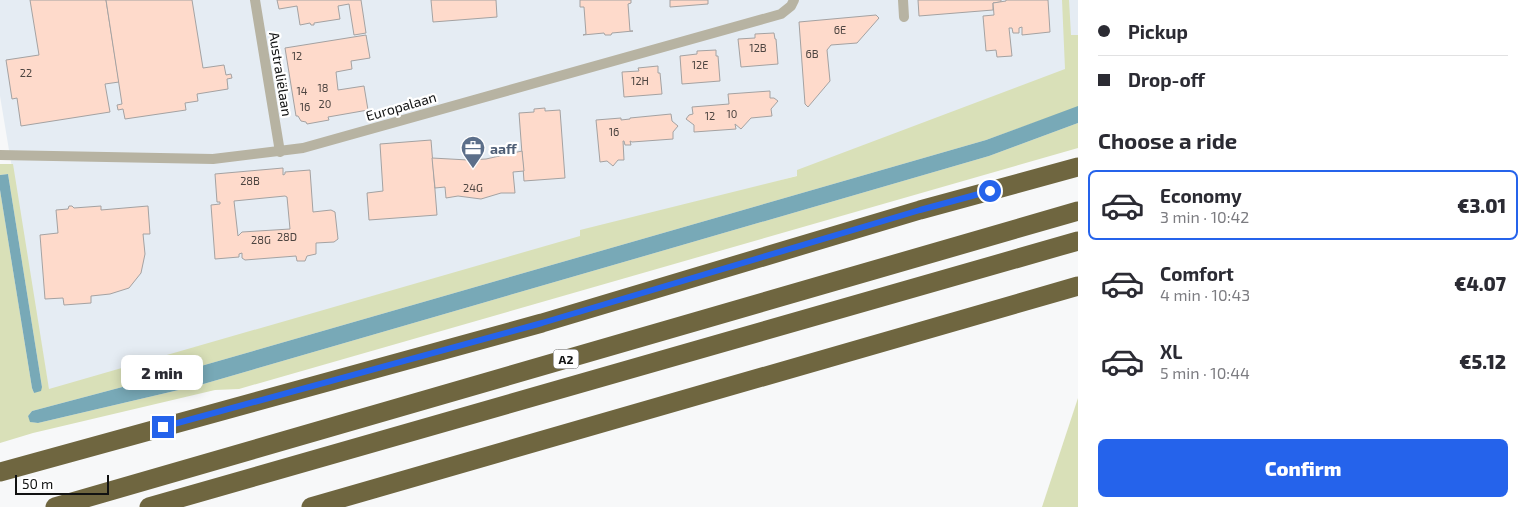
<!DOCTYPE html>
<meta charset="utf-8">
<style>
body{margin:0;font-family:"Exo 2",sans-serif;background:#f2f2f3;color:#2b2b33;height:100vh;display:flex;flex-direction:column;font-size:19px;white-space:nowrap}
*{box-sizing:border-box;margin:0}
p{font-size:16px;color:#7c7c81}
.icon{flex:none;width:28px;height:28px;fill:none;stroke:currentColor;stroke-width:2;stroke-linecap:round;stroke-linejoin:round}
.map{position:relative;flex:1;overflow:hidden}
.details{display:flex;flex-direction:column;background:#fff;width:450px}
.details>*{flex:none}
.guide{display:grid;align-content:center;height:110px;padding:0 20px;background:#fff}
.scale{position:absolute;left:15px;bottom:12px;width:94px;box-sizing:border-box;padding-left:5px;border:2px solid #111212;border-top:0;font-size:14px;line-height:18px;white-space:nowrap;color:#111212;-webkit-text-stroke:4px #fff;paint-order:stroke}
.end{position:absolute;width:22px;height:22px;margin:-11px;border:6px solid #2563eb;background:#fff;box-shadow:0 0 0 2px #fff}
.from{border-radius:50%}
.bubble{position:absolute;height:35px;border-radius:8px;background:#fff;box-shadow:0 2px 12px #0003;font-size:16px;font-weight:800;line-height:35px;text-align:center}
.guide b{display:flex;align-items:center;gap:18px;height:48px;font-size:19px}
.guide b+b{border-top:1px solid #e1e1e2}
.guide i{width:12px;height:12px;background:#2b2b33}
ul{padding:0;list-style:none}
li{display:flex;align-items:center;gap:15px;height:70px;margin:0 10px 8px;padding:0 10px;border:2px solid transparent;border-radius:8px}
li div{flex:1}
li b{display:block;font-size:19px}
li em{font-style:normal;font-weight:800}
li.active{border-color:#2563eb}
li>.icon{width:45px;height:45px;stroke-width:1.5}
h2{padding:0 20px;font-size:22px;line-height:60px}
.cta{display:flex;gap:10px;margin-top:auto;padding:10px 20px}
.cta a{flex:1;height:58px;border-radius:8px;background:#2563eb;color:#fff;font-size:20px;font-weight:800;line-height:58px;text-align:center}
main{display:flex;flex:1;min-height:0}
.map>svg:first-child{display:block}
.built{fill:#e5ecf3}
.green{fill:#d9e0b8}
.water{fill:#78a9b7}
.building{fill:#fedacb;stroke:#a4a2a2;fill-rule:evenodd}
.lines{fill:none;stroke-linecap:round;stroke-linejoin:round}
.street{stroke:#b7b3a2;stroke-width:10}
.highway{stroke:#6f6640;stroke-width:19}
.route{stroke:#2563eb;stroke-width:6}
.labels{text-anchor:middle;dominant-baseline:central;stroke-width:4.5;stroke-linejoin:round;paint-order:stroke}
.number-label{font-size:11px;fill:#4c4440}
.shield{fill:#fff;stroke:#585959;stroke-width:1}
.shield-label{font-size:12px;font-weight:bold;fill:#111212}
.street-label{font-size:14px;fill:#111212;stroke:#fff}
.service-label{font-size:14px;font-weight:bold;fill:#4e5e75;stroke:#fff;text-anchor:start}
</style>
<main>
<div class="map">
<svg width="1078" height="507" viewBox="0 0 1078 507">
<rect width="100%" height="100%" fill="#f7f8f9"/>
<!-- built -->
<polygon class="built" points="0,0 1078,0 1078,89 799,175 49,391 0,96"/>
<!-- green -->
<g class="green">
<polygon points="1062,0 1069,0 1071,35 1078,35 1078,107 986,140 194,368 32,411 28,416 31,422 38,423 200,385 989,156 1078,123 1078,148 239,389 215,390 33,433 0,443 0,190 32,388 34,393 42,387 8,174 0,175 0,164 13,164 49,389 580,236 580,230 797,176 797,170 1065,69"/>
<polygon points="1078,398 1078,507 1042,507"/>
</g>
<!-- water -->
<g class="water">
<polygon points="1078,106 1078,123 989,156 200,385 38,423 30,422 28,416 32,411 194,368 986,140"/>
<polygon points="8,174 42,387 41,391 34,393 32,388 0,190 0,175"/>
</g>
<!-- building -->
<g class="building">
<polygon points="30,0 106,0 119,82 105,84 110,112 21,126 17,98 12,99 6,60 39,55"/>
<polygon points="106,0 192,0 203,68 224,65 226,75 231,74 232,78 227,79 228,89 197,94 198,101 185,103 186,110 125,119 123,109 118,110 117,105 122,104"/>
<polygon points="277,0 361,0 366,33 354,35 349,4 338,6 340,19 314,23 314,25 311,25 310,23 300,25 297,6 279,9"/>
<polygon points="431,0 496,0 497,17 433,22"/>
<polygon points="580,0 631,0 631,3 628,4 630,31 633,31 612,33 611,35 605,35 604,33 583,35 586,34 584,7 580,7"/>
<polygon points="670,0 708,0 708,4 670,7"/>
<polygon points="918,0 1001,0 1001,2 993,3 993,10 919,16"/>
<polygon points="1006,0 1048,0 1050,32 1022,35 1022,27 1019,28 1019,33 1013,33 1012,28 1009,28 1012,56 997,57 996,50 986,51 983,16 994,15 993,3 1006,1"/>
<polygon points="876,15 879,18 857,43 831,45 827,50 830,81 808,107 805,104 799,22"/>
<polygon points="774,33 775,39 776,39 778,64 741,67 738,39 755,38 755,34"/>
<polygon points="366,35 370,58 351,61 352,69 336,72 338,90 364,86 368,110 328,117 329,120 307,124 306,122 301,121 298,116 296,116 285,48"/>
<polygon points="716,50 716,56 718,56 720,81 682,84 680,56 697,54 697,51"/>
<polygon points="658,66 658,73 660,73 662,94 624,97 622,72 639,71 638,68"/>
<polygon points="770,91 770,98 774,98 778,101 771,109 772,116 751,118 741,129 735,124 736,129 694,132 694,125 686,119 689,115 693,114 692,107 729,104 728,94"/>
<polygon points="545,108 545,111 560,110 565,178 524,181 519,113 534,112 534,109"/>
<polygon points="671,114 672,121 678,126 673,132 673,139 632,142 630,141 631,145 625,145 624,141 623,141 624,160 618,160 613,166 607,161 600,162 596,120 621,118 621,120 630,119 630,118"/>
<polygon points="431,140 437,215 369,220 367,193 383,191 380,144"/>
<polygon points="522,151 524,171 513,172 515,193 501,193 481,199 458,196 446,198 445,187 435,188 432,158 468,160 486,159"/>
<path d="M 283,168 L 283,175 L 285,174 L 285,172 L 310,170 L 313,212 L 331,210 L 335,212 L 338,239 L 334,242 L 316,243 L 316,254 L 307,256 L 305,261 L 297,261 L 296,256 L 245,260 L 242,258 L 242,253 L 239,254 L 239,257 L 215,259 L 211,205 L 220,204 L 220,202 L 217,202 L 215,174 ZM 285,196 L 287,197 L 290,229 L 242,232 L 238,236 L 234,201 Z"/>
<polygon points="69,206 72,206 74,208 101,206 101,210 148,206 150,234 143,234 145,254 141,273 129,288 110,294 91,296 91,303 64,305 63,298 45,299 40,235 58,233 56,210 68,209"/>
</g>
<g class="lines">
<!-- street -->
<g class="street">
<polyline points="255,0 280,152"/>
<polyline points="903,0 904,17"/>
<polyline points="0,155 213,159 303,148 781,14 791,6 794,0"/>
</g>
<!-- highway -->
<g class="highway">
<polyline points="0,472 542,323 920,210 1078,167"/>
<polyline points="55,507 1078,211"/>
<polyline points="149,507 1078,241"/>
<polyline points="311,507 1078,286"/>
</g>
</g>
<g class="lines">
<!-- route -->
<polyline class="route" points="163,427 542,323 920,210 990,191"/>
</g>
<!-- icons -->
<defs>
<symbol id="office-pin" viewBox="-11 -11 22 30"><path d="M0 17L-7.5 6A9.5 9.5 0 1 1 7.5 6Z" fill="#5c6f8a" stroke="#fff"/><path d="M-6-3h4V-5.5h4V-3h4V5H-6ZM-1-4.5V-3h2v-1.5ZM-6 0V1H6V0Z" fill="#fff"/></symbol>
</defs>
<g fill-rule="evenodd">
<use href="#office-pin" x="459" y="134" width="28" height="38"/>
</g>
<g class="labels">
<!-- number labels -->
<g class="number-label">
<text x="840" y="29">6E</text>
<text x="758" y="47">12B</text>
<text x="812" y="53">6B</text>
<text x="297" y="55">12</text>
<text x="700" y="64">12E</text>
<text x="26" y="72">22</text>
<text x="640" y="80">12H</text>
<text x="323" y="87">18</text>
<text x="302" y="90">14</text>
<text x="325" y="103">20</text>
<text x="305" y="106">16</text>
<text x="732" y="113">10</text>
<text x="710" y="115">12</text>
<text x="614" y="131">16</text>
<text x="250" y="180">28B</text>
<text x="473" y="187">24G</text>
<text x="287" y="236">28D</text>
<text x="261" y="239">28G</text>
</g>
<!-- shield labels -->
<rect class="shield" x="553.5" y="349.5" width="25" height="19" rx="4"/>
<g class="shield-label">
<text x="566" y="359">A2</text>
</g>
<!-- street labels -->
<g class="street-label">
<text transform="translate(281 74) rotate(81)">Australiëlaan</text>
<text transform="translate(401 106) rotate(-16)">Europalaan</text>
</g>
<!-- service labels -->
<g class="service-label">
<text x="490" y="148">aaff</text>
</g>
</g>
</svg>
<div class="scale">50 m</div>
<i class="end from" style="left:990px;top:191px"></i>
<i class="end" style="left:163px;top:427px"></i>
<div class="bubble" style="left:121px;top:355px;width:82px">2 min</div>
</div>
<section class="details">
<div class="guide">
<b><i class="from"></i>Pickup</b>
<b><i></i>Drop-off</b>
</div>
<h2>Choose a ride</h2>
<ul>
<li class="active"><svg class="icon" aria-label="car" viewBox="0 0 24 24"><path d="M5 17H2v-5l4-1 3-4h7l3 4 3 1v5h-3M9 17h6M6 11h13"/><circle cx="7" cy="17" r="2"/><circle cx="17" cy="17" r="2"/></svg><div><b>Economy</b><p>3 min · 10:42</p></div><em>€3.01</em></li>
<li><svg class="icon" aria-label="car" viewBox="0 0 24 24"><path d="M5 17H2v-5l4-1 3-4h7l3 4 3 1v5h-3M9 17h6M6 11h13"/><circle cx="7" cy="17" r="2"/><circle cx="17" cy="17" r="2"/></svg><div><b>Comfort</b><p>4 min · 10:43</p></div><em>€4.07</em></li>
<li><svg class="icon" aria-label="car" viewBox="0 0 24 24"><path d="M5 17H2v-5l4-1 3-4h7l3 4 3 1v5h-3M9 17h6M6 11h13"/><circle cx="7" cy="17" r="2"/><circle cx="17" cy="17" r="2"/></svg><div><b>XL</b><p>5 min · 10:44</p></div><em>€5.12</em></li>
</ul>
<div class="cta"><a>Confirm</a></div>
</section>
</main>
